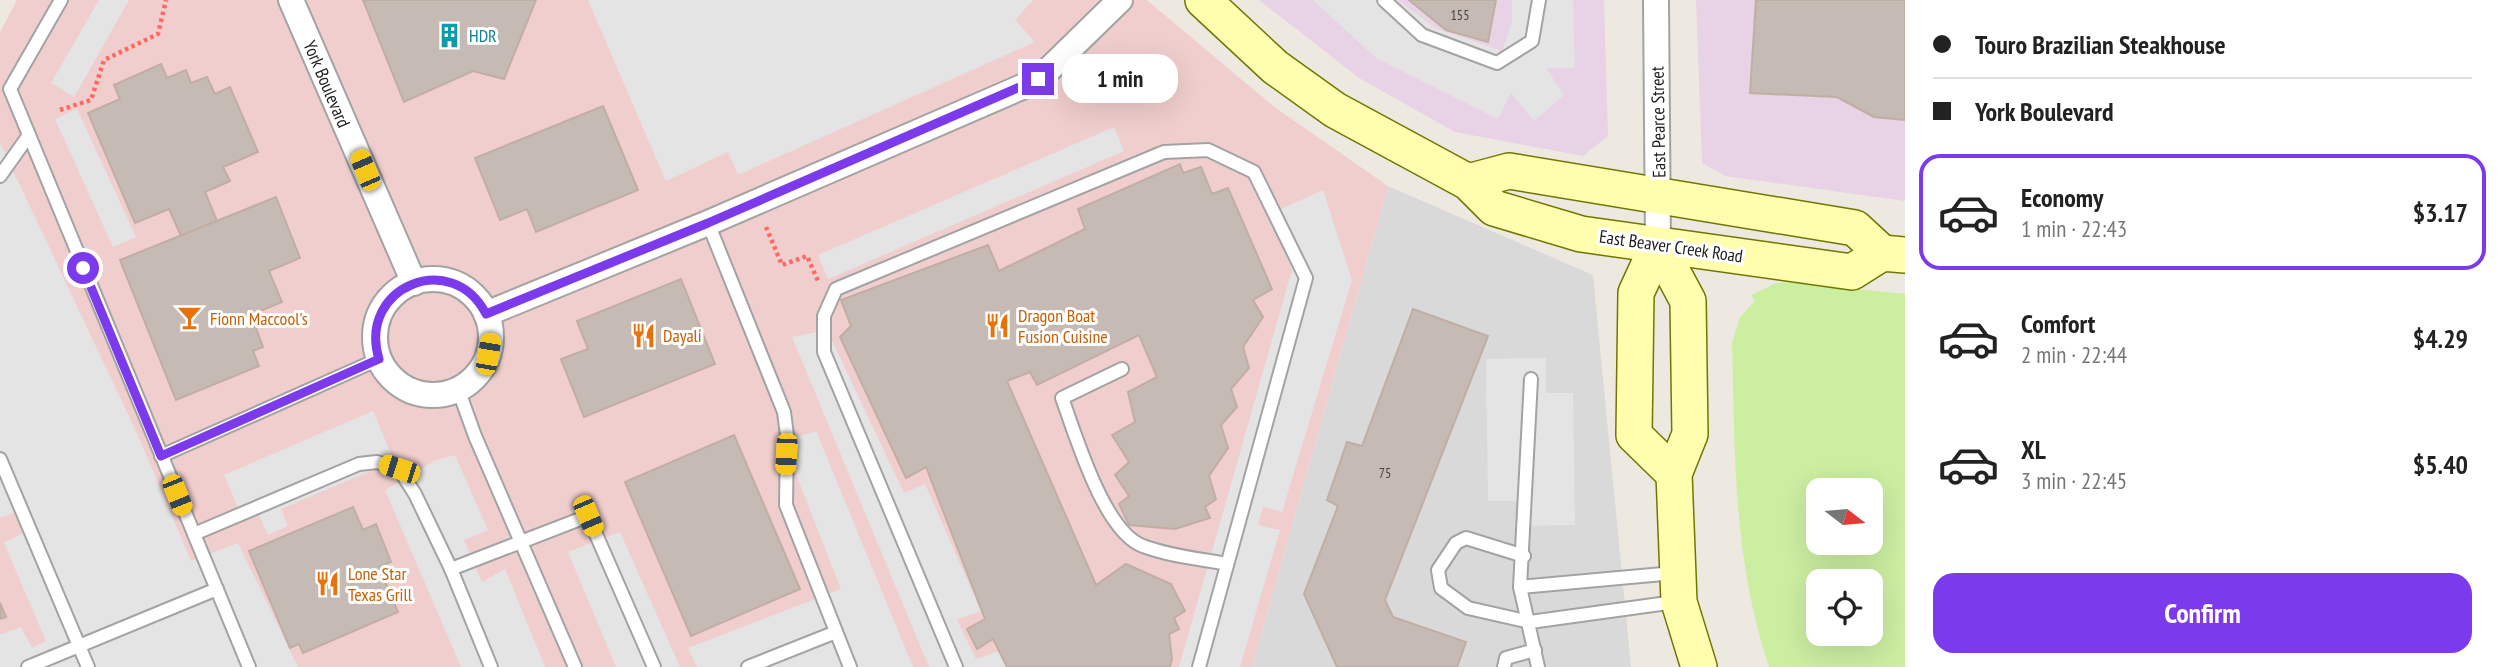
<!DOCTYPE html>
<meta charset="utf-8">
<style>
body{margin:0;font-family:"PT Sans Narrow",sans-serif;background:#f6f6f6;color:#222;height:100vh;display:flex;flex-direction:column;font-size:26px;white-space:nowrap}
*{box-sizing:border-box;margin:0}
p{font-size:23px;color:#767676}
.icon{flex:none;width:38px;height:38px;fill:none;stroke:currentColor;stroke-width:2;stroke-linecap:round;stroke-linejoin:round}
.map{position:relative;flex:1;overflow:hidden}
.details{display:flex;flex-direction:column;background:#fff;width:595px}
.details>*{flex:none}
.guide{display:grid;align-content:center;height:154px;padding:0 28px;background:#fff}
.needle{width:46px;rotate:106deg}
.controls{position:absolute;left:1806px;top:478px;display:grid;gap:14px}
.controls a{display:grid;place-items:center;width:77px;height:77px;border-radius:14px;background:#fff;box-shadow:0 7px 28px #0002;font-size:35px}
.end{position:absolute;width:32px;height:32px;margin:-16px;border:9px solid #7c3aed;background:#fff;box-shadow:0 0 0 4px #fff}
.from{border-radius:50%}
.bubble{position:absolute;height:49px;border-radius:21px;background:#fff;box-shadow:0 7px 28px #0002;font-size:23px;font-weight:600;line-height:49px;text-align:center}
.car{position:absolute;width:21px;height:42px;margin:-21px -10px;border-radius:9px;box-shadow:0 0 5px 2px #0007;background:linear-gradient(#f5c518 24%,#345 0 40%,#f5c518 0 76%,#345 0 86%,#f5c518 0)}
.guide b{display:flex;align-items:center;gap:24px;height:66px;font-size:26px}
.guide b+b{border-top:2px solid #e0e0e0}
.guide i{width:18px;height:18px;background:#222}
ul{padding:0;list-style:none}
li{display:flex;align-items:center;gap:21px;height:116px;margin:0 14px 10px;padding:0 14px;border:4px solid transparent;border-radius:21px}
li div{flex:1}
li b{display:block;font-size:26px}
li em{font-style:normal;font-weight:600}
li.on{border-color:#7c3aed}
li>.icon{width:63px;height:63px;stroke-width:1.5}
.button{display:flex;gap:14px;margin-top:auto;padding:14px 28px}
.button a{flex:1;height:80px;border-radius:21px;background:#7c3aed;color:#fff;font-size:28px;font-weight:600;line-height:80px;text-align:center}
main{display:flex;flex:1;min-height:0}
.map>svg:first-child{display:block}
.residential{fill:#dad9d9}
.commercial{fill:#f1cece}
.industrial{fill:#e8d2e5}
.grass{fill:#cbeea1;fill-rule:evenodd}
.parking{fill:#e4e4e4}
.building{fill:#c6bab4;stroke:#c1aea2;stroke-width:2}
.lines{fill:none;stroke-linecap:round;stroke-linejoin:round}
.lane-casing{stroke:#a3a3a3;stroke-width:16}
.street-casing{stroke:#a3a3a3;stroke-width:28}
.secondary-casing{stroke:#707600;stroke-width:38}
.path{stroke:#ff6861;stroke-width:4.5;stroke-dasharray:3.5 3.5;stroke-linecap:butt}
.lane{stroke:#fff;stroke-width:12}
.street{stroke:#fff;stroke-width:24}
.secondary{stroke:#fefeae;stroke-width:35}
.route{stroke:#7c3aed;stroke-width:9}
.labels{text-anchor:middle;dominant-baseline:central;stroke-width:6;stroke-linejoin:round;paint-order:stroke}
.number-label{font-size:14px;fill:#464442}
.culture-label{font-size:18px;fill:#0d838f;stroke:#fff;text-anchor:start}
.street-label{font-size:18px;fill:#1c1c1c;stroke:#fff}
.food-label{font-size:18px;fill:#c56008;stroke:#fff;text-anchor:start}
</style>
<main>
<div class="map">
<svg width="1905" height="667" viewBox="0 0 1905 667">
<rect width="100%" height="100%" fill="#eee9e0"/>
<!-- residential -->
<polygon class="residential" points="1388,186 1593,275 1631,667 1252,667"/>
<!-- commercial -->
<polygon class="commercial" points="17,0 1147,0 1273,106 1388,186 1252,667 0,667 0,32"/>
<!-- industrial -->
<g class="industrial">
<polygon points="1259,0 1604,0 1608,136 1583,156 1455,132 1359,78"/>
<polygon points="1696,0 1905,0 1905,201 1725,176 1702,163"/>
</g>
<!-- grass -->
<path class="grass" d="M 1790,282 L 1905,294 L 1905,667 L 1769,667 C 1733,559 1735,455 1732,343 L 1740,317 L 1755,301 L 1751,295 L 1776,283 ZM 1818,490 L 1871,490 L 1871,542 L 1818,542 ZM 1818,581 L 1871,581 L 1871,634 L 1818,634 Z"/>
<!-- parking -->
<g class="parking">
<polygon points="99,0 129,0 74,97 51,83"/>
<polygon points="588,0 1033,0 1015,20 1035,42 738,175 728,152 666,181"/>
<polygon points="1313,0 1398,0 1435,28 1502,51 1512,21 1512,0 1573,0 1575,68 1546,68 1564,95 1534,121 1511,93 1498,119 1376,58"/>
<polygon points="77,109 136,237 113,247 55,119"/>
<polygon points="1114,127 1124,151 828,279 818,255"/>
<polygon points="0,143 140,440 191,561 238,543 298,667 0,667 0,635 21,627 32,648 46,641 4,543 35,527 28,507 0,518 0,475 4,473 0,466"/>
<polygon points="1323,190 1352,280 1282,512 1263,507 1258,525 1280,530 1240,667 1179,667 1292,270 1270,214"/>
<polygon points="827,330 904,493 925,484 981,611 957,620 976,659 1001,650 1007,667 929,667 792,337"/>
<polygon points="1546,358 1546,393 1573,393 1575,525 1521,526 1521,501 1488,501 1486,359"/>
<polygon points="373,411 394,461 281,509 288,526 268,535 259,515 244,521 224,475"/>
<polygon points="816,431 913,667 697,667 688,648 841,589 783,441"/>
<polygon points="455,455 488,530 464,540 482,582 505,569 545,667 461,667 385,490 436,460"/>
<polygon points="620,532 680,667 616,667 568,552"/>
</g>
<!-- building -->
<g class="building">
<polygon points="363,0 536,0 504,79 473,71 404,102"/>
<polygon points="1409,0 1496,0 1488,42 1446,30"/>
<polygon points="1756,0 1905,0 1905,120 1874,117 1837,97 1750,93"/>
<polygon points="161,64 167,78 186,70 191,83 207,77 215,94 230,87 258,152 223,167 230,181 205,192 217,221 181,236 169,209 135,223 88,113 120,99 114,85"/>
<polygon points="603,106 638,190 536,232 527,209 500,220 475,158"/>
<polygon points="1180,164 1183,173 1201,167 1212,194 1228,188 1272,289 1253,300 1263,317 1243,347 1249,368 1231,389 1237,407 1221,425 1228,448 1209,476 1216,499 1205,507 1210,518 1175,529 1129,525 1119,504 1129,496 1115,475 1129,462 1112,435 1135,422 1128,392 1157,377 1139,335 1037,385 1030,372 1007,381 1096,585 1126,564 1171,584 1185,611 1174,618 1179,629 1169,634 1172,659 1170,667 1007,667 993,639 977,649 967,629 985,619 926,467 906,478 840,337 851,326 841,300 988,245 999,271 1085,229 1078,209"/>
<polygon points="276,197 300,258 269,271 282,302 251,315 263,347 253,351 259,366 176,400 120,260"/>
<polygon points="681,279 715,364 584,417 561,359 588,349 577,321"/>
<polygon points="1413,309 1488,336 1385,600 1393,617 1466,642 1457,667 1337,667 1304,594 1338,506 1327,500 1347,442 1362,446"/>
<polygon points="734,435 800,589 691,636 625,482"/>
<polygon points="353,507 363,530 376,524 391,562 379,567 398,612 303,653 299,644 290,648 249,551"/>
<polygon points="0,603 6,617 0,619"/>
</g>
<g class="lines">
<defs>
<g id="lane">
<polyline points="61,0 10,89 249,667"/>
<polyline points="1384,0 1422,35 1497,63 1532,41 1539,0"/>
<polyline points="0,176 29,135"/>
<polyline points="708,223 784,412 787,435 786,505 850,667"/>
<path d="M 1122,369 L 1062,398 C 1076,436 1104,532 1143,546 C 1169,556 1200,559 1227,564"/>
<polyline points="1531,379 1520,587 1538,667"/>
<polyline points="458,389 475,436 575,667"/>
<polyline points="161,456 379,359"/>
<polyline points="0,459 88,667"/>
<polyline points="194,534 359,464 377,462 399,469 415,494 451,569 491,667"/>
<polyline points="1524,556 1466,538 1456,543 1438,570 1441,588 1468,608 1530,622 1675,602"/>
<polyline points="451,569 588,516 654,667"/>
<polyline points="1520,587 1674,573"/>
<polyline points="28,667 217,589"/>
<polyline points="748,667 836,632"/>
<polyline points="956,667 824,352 824,316 836,289 1164,152 1208,150 1254,172 1306,278 1199,667"/>
<polyline points="1504,667 1506,658 1535,650"/>
</g>
<g id="street">
<polyline points="291,0 414,283"/>
<polyline points="1656,0 1658,245"/>
<circle cx="433" cy="337" r="58"/>
<polyline points="486,314 708,223 1038,80 1120,0"/>
</g>
<g id="secondary">
<polyline points="1203,0 1275,67 1335,110 1468,182 1494,208 1581,234 1852,272 1882,253 1905,255"/>
<polyline points="1468,182 1509,171 1855,228 1882,253"/>
<polyline points="1658,245 1688,301 1690,434 1674,474 1679,602 1699,667"/>
<polyline points="1658,245 1636,293 1634,435 1674,474"/>
</g>
</defs>
<!-- lane casing -->
<use href="#lane" class="lane-casing"/>
<!-- street casing -->
<use href="#street" class="street-casing"/>
<!-- secondary casing -->
<use href="#secondary" class="secondary-casing"/>
<!-- path -->
<g class="path">
<polyline points="60,110 91,100 104,60 158,34 166,0"/>
<polyline points="766,227 782,265 807,256 818,281"/>
</g>
<!-- lane -->
<use href="#lane" class="lane"/>
<!-- street -->
<use href="#street" class="street"/>
<!-- secondary -->
<use href="#secondary" class="secondary"/>
</g>
<g class="lines">
<!-- route -->
<path class="route" d="M 83,268 L 161,456 L 379,359 C 357,287 452,248 486,314 L 708,223 L 1038,79"/>
</g>
<!-- icons -->
<defs>
<symbol id="building-bare" viewBox="-9 -9 18 18"><path d="M-4-6H4V6H1V3H-1V6H-4ZM-2.5-4.3h1.7v1.8h-1.7ZM.8-4.3h1.7v1.8H.8ZM-2.5-1h1.7V.8h-1.7ZM.8-1h1.7V.8H.8Z" fill="#0f9aa8" stroke="#fff" stroke-width="2.5" paint-order="stroke"/></symbol>
<symbol id="bar-bare" viewBox="-9 -9 18 18"><path d="M-6-5H6L.8 .8V4.5H3.5V6h-7V4.5H-.8V.8Z" fill="#e8710a" stroke="#fff" stroke-width="2.5" paint-order="stroke"/></symbol>
<symbol id="restaurant-bare" viewBox="-9 -9 18 18"><path d="M-5-6h1v4h1v-4h1v4h1v-4h1v5L-1.5 .5V6h-2V.5L-5-1ZM5-6V6H3V1.5H1.5Q1.5-4 5-6Z" fill="#e8710a" stroke="#fff" stroke-width="2.5" paint-order="stroke"/></symbol>
</defs>
<g fill-rule="evenodd">
<use href="#building-bare" x="432" y="18" width="35" height="35"/>
<use href="#bar-bare" x="172" y="300" width="35" height="35"/>
<use href="#restaurant-bare" x="980" y="308" width="35" height="35"/>
<use href="#restaurant-bare" x="626" y="318" width="35" height="35"/>
<use href="#restaurant-bare" x="310" y="566" width="35" height="35"/>
</g>
<g class="labels">
<!-- number labels -->
<g class="number-label">
<text x="1460" y="15">155</text>
<text x="1385" y="473">75</text>
</g>
<!-- culture labels -->
<g class="culture-label">
<text x="469" y="35">HDR</text>
</g>
<!-- street labels -->
<g class="street-label">
<text transform="translate(327 84) rotate(67)">York Boulevard</text>
<text transform="translate(1658 122) rotate(-91)">East Pearce Street</text>
<text transform="translate(1671 246) rotate(8)">East Beaver Creek Road</text>
</g>
<!-- food labels -->
<g class="food-label">
<text x="1018" y="315">Dragon Boat<tspan x="1018" dy="21">Fusion Cuisine</tspan></text>
<text x="210" y="318">Fionn Maccool's</text>
<text x="663" y="335">Dayali</text>
<text x="348" y="573">Lone Star<tspan x="348" dy="21">Texas Grill</tspan></text>
</g>
</g>
</svg>
<div class="controls">
<a><svg class="needle" viewBox="-14 -14 28 28"><path d="M0-13l5 13h-10z" fill="#e53935"/><path d="M0 13l5-13h-10z" fill="#767676"/></svg></a>
<a><svg class="icon" aria-label="locate" viewBox="0 0 24 24"><circle cx="12" cy="12" r="6"/><path d="M12 2v4M12 18v4M2 12h4M18 12h4"/></svg></a>
</div>
<i class="end from" style="left:83px;top:268px"></i>
<i class="end" style="left:1038px;top:79px"></i>
<div class="bubble" style="left:1062px;top:54px;width:116px">1 min</div>
<i class="car" style="left:365px;top:170px;rotate:337deg"></i>
<i class="car" style="left:488px;top:354px;rotate:10deg"></i>
<i class="car" style="left:786px;top:454px;rotate:183deg"></i>
<i class="car" style="left:399px;top:469px;rotate:288deg"></i>
<i class="car" style="left:177px;top:495px;rotate:158deg"></i>
<i class="car" style="left:588px;top:516px;rotate:157deg"></i>
</div>
<section class="details">
<div class="guide">
<b><i class="from"></i>Touro Brazilian Steakhouse</b>
<b><i></i>York Boulevard</b>
</div>
<ul>
<li class="on"><svg class="icon" aria-label="car" viewBox="0 0 24 24"><path d="M5 17H2v-5l4-1 3-4h7l3 4 3 1v5h-3M9 17h6M6 11h13"/><circle cx="7" cy="17" r="2"/><circle cx="17" cy="17" r="2"/></svg><div><b>Economy</b><p>1 min · 22:43</p></div><em>$3.17</em></li>
<li><svg class="icon" aria-label="car" viewBox="0 0 24 24"><path d="M5 17H2v-5l4-1 3-4h7l3 4 3 1v5h-3M9 17h6M6 11h13"/><circle cx="7" cy="17" r="2"/><circle cx="17" cy="17" r="2"/></svg><div><b>Comfort</b><p>2 min · 22:44</p></div><em>$4.29</em></li>
<li><svg class="icon" aria-label="car" viewBox="0 0 24 24"><path d="M5 17H2v-5l4-1 3-4h7l3 4 3 1v5h-3M9 17h6M6 11h13"/><circle cx="7" cy="17" r="2"/><circle cx="17" cy="17" r="2"/></svg><div><b>XL</b><p>3 min · 22:45</p></div><em>$5.40</em></li>
</ul>
<div class="button"><a>Confirm</a></div>
</section>
</main>
